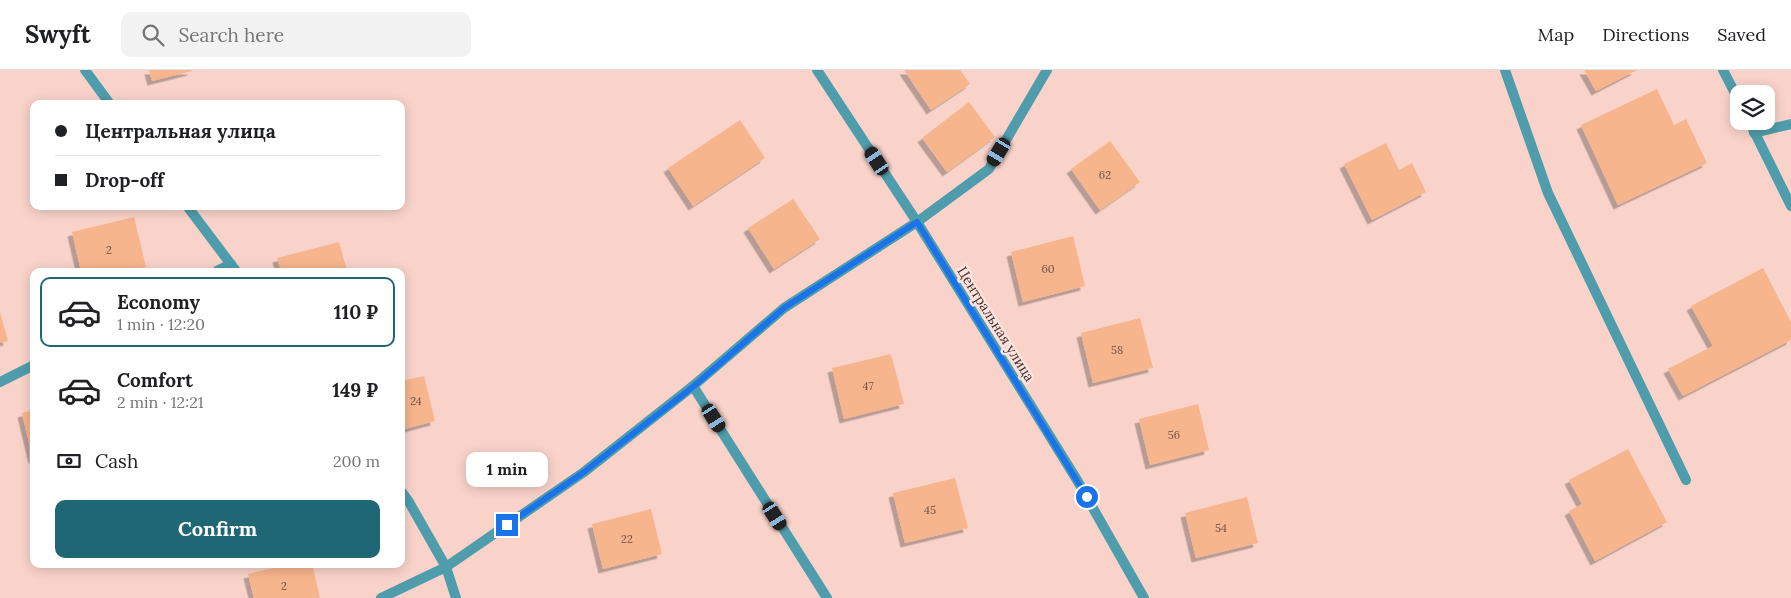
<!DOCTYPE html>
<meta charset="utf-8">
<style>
body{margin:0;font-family:Lora,serif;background:#f2f2f2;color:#202124;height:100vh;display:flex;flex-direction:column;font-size:19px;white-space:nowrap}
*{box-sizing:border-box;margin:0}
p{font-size:16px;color:#757577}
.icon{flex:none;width:28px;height:28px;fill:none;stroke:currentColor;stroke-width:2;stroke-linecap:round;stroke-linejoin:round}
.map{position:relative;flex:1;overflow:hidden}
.sheet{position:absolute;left:30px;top:198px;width:375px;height:300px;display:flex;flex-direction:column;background:#fff;border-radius:10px;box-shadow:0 2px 12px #0003}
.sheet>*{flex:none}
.hud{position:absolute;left:30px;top:30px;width:375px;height:110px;border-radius:10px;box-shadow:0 2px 12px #0003;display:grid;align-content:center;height:110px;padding:0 25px;background:#fff}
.controls{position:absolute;left:1730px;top:15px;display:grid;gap:10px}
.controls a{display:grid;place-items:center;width:45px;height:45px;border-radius:10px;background:#fff;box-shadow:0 2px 12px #0003;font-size:25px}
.end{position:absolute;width:22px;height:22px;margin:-11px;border:6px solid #1a73e8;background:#fff;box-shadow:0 0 0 2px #fff}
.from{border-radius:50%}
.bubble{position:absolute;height:35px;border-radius:10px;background:#fff;box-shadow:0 2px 12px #0003;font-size:16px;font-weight:700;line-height:35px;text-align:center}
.car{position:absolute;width:15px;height:30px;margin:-15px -8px;border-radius:6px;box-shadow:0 0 4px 1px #0007;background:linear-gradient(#222 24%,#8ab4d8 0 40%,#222 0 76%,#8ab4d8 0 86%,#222 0)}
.hud b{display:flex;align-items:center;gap:18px;height:48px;font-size:19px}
.hud b+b{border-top:1px solid #e0e0e0}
.hud i{width:12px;height:12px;background:#202124}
ul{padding:9px 0 0;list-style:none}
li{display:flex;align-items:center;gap:15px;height:70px;margin:0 10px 8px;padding:0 15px;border:2px solid transparent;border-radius:10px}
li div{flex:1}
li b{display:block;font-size:19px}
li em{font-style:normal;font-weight:700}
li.active{border-color:#1f6774}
li>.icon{width:45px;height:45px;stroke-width:1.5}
.pay{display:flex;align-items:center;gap:12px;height:55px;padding:0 25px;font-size:19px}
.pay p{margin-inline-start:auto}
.button{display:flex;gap:10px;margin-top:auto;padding:10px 25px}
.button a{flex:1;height:58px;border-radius:10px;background:#1f6774;color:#fff;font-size:20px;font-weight:700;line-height:58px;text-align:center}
header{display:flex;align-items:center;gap:30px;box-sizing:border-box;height:70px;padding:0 25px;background:#fff;border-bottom:1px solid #e0e0e0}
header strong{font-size:24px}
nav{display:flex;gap:28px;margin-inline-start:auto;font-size:18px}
.search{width:350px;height:45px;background:#f2f2f2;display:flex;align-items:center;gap:12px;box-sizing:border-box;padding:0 18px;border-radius:10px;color:#757577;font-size:19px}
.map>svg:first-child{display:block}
.building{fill:#f7b58d;filter:url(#shadow)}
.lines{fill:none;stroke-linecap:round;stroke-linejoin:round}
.service{stroke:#4f9dac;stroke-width:10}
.minor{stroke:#4f9dac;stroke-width:10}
.tertiary{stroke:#4f9dac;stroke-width:10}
.route{stroke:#1a73e8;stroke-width:6}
.labels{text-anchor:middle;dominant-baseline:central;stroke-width:5;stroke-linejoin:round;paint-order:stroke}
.number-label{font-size:11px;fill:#745043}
.street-label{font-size:14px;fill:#482f2a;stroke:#fde3de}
</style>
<header>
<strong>Swyft</strong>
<div class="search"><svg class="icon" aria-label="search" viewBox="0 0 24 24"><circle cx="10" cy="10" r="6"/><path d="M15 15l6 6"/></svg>Search here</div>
<nav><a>Map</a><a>Directions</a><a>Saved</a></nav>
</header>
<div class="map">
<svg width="1791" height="528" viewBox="0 0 1791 528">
<defs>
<filter id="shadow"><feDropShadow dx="-4.5" dy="4.5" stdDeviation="0" flood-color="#0004"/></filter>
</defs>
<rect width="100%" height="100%" fill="#f9d3ca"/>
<!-- building -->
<g class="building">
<polygon points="149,0 192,0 192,1 152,11"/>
<polygon points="904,0 960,0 970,14 931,40"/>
<polygon points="1584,0 1637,0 1596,21"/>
<polygon points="1657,19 1674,55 1686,49 1707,93 1618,135 1581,55"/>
<polygon points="969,32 995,67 947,102 922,68"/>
<polygon points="740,50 765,88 693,136 668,98"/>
<polygon points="1110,71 1140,112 1100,140 1071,99"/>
<polygon points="1386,73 1399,100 1412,93 1426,122 1372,150 1344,94"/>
<polygon points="793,129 820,169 774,199 748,158"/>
<polygon points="134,147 146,197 129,201 81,201 72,162"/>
<polygon points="1073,166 1085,216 1023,232 1011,182"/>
<polygon points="339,172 347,201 281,201 277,188"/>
<polygon points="1763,198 1791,252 1791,270 1683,326 1668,299 1713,276 1691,236"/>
<polygon points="0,242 8,271 0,273"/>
<polygon points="1140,248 1153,298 1093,313 1081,263"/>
<polygon points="891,284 904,334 844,349 832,298"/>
<polygon points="424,306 435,351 401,360 401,311"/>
<polygon points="1198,334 1209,380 1150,395 1139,349"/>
<polygon points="34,340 34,389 33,389 22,343"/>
<polygon points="1628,379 1667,452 1595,491 1569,441 1582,434 1569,410"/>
<polygon points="955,408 968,458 905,473 893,423"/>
<polygon points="1247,427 1258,473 1196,488 1185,443"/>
<polygon points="651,439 662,484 603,499 592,454"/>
<polygon points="291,494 312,494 320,528 254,528 248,504"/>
</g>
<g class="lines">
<!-- service -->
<polyline class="service" points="1505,0 1548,123 1686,410"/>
<!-- minor -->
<g class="minor">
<polyline points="85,0 110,34"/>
<polyline points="817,0 917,152 989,99 1047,0"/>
<polyline points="1723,0 1739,31"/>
<polyline points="1749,51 1791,136"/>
<polyline points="1754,63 1791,54"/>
<polyline points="187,136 236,201"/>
<polyline points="217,201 231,194"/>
<polyline points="0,312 34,295"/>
<polyline points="693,316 827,528"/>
<polyline points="381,528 446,497 409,432 401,421"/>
</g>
<!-- tertiary -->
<polyline class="tertiary" points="456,528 446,497 584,402 693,316 784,238 917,152 1077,410 1144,528"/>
</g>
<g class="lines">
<!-- route -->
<polyline class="route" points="507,455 584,402 694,316 784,238 917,152 1087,427"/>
</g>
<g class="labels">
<!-- number labels -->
<g class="number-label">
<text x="1105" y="105">62</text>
<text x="109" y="180">2</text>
<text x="1048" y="199">60</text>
<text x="1117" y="280">58</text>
<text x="868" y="316">47</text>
<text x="416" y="331">24</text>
<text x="1174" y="365">56</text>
<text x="930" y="440">45</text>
<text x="1221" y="458">54</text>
<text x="627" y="469">22</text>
<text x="284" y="516">2</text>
</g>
<!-- street labels -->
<g class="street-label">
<text transform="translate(996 254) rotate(58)">Центральная улица</text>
</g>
</g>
</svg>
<div class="controls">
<a><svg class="icon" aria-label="layers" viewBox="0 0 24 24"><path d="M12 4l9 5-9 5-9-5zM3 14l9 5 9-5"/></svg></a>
</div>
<i class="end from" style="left:1087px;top:427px"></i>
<i class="end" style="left:507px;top:455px"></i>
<div class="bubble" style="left:466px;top:382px;width:82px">1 min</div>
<i class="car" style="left:999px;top:82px;rotate:211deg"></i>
<i class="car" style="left:877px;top:91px;rotate:327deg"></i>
<i class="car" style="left:714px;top:348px;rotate:148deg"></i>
<i class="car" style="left:775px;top:446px;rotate:148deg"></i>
<div class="hud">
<b><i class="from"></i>Центральная улица</b>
<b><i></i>Drop-off</b>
</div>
<section class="sheet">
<ul>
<li class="active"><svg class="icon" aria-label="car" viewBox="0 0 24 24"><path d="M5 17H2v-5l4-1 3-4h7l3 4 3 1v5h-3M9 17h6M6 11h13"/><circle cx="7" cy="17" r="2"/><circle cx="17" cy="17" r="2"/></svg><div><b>Economy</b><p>1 min · 12:20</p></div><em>110 ₽</em></li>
<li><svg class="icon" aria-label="car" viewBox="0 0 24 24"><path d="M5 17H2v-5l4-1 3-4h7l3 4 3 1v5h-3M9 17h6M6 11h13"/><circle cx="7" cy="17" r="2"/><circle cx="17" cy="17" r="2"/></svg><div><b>Comfort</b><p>2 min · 12:21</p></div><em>149 ₽</em></li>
</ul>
<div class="pay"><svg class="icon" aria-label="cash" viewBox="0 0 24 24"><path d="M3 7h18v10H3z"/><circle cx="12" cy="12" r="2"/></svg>Cash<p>200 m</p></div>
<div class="button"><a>Confirm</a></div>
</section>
</div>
